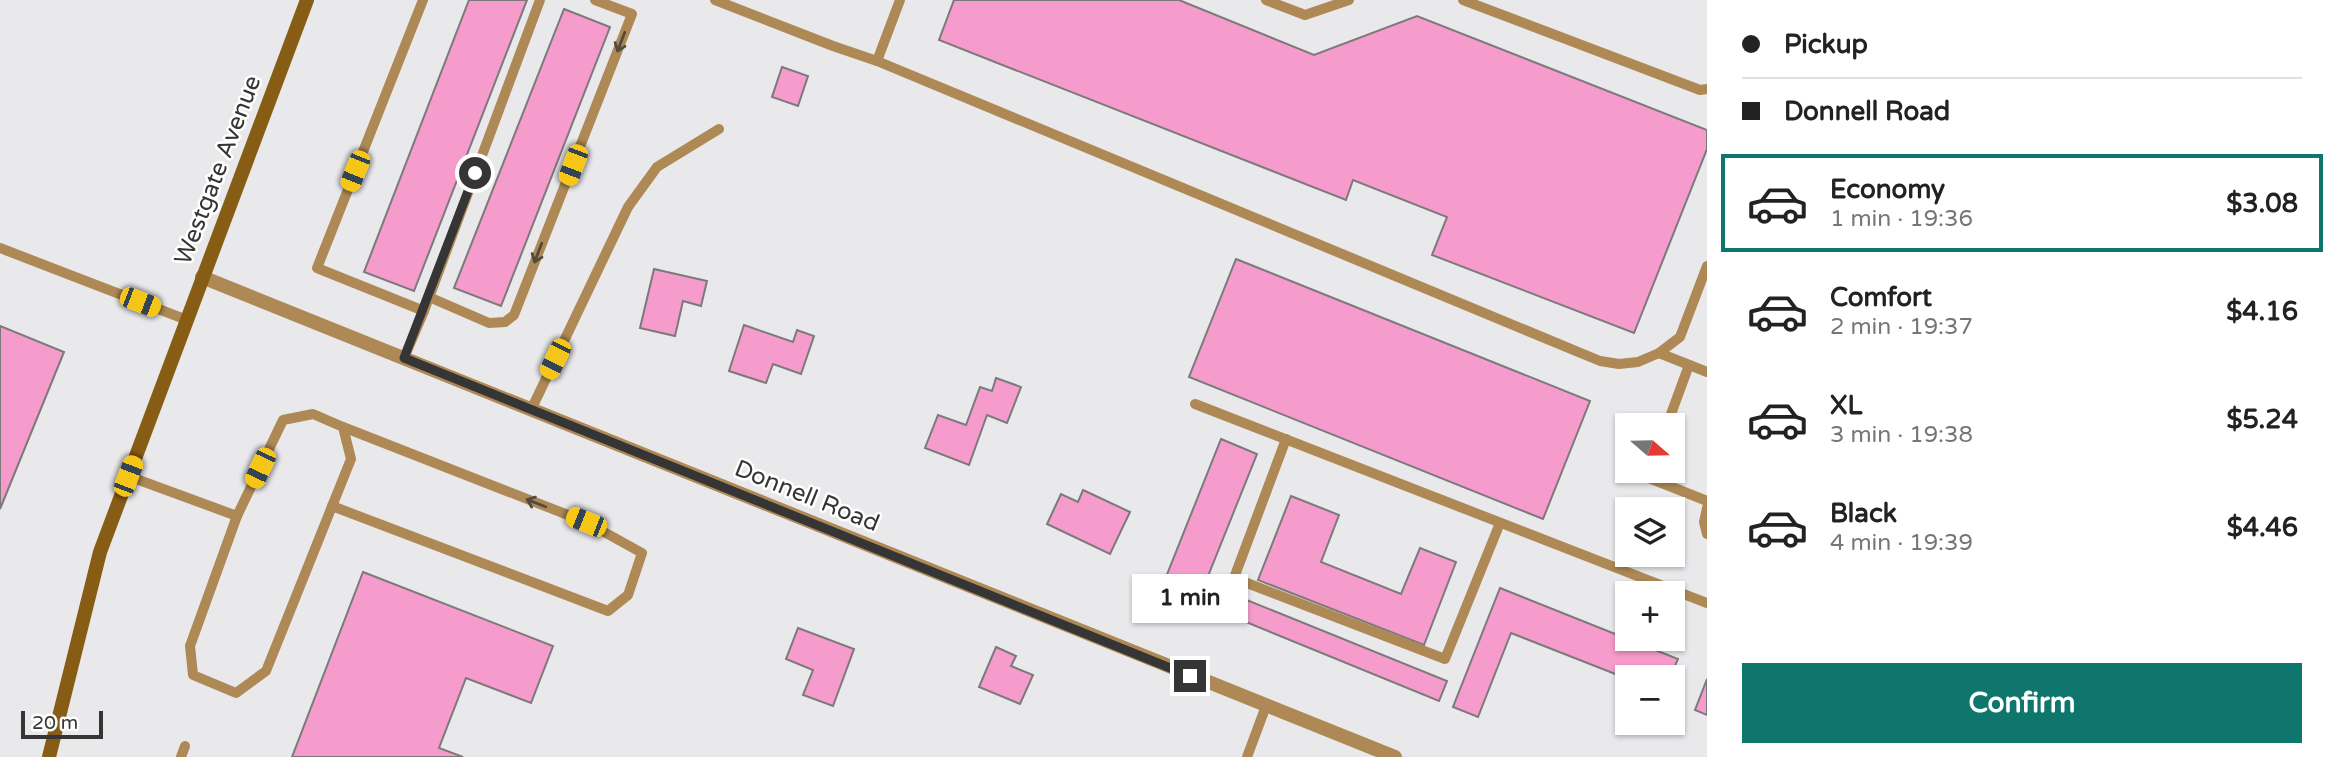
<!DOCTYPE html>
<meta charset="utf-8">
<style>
body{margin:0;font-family:"Varela Round",sans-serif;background:#f2f2f2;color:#222;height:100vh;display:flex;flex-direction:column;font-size:26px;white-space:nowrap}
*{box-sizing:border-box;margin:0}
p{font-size:23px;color:#767676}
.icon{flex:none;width:38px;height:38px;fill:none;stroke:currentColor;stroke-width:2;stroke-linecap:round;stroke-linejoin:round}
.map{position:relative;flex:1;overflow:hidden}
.panel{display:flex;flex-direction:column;background:#fff;width:630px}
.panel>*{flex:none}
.top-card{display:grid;align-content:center;height:154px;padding:0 35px;background:#fff}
.needle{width:46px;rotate:110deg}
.tools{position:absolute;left:1615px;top:413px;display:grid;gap:14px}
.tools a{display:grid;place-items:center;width:70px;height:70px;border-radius:0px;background:#fff;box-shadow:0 2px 5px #0004;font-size:35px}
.scale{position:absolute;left:21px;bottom:18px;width:82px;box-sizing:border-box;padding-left:7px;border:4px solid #353536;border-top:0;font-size:19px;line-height:24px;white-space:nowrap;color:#353536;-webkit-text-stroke:5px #fff;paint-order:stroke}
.end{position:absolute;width:32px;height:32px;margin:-16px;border:9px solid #353536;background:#fff;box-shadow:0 0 0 4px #fff}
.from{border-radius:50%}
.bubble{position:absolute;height:49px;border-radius:0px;background:#fff;box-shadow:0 2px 5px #0004;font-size:23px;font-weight:700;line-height:49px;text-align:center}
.car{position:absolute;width:21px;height:42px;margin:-21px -10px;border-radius:9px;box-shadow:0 0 5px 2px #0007;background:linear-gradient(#f5c518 24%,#345 0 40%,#f5c518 0 76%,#345 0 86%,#f5c518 0)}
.top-card b{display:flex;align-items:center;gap:24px;height:66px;font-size:26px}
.top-card b+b{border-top:2px solid #e0e0e0}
.top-card i{width:18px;height:18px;background:#222}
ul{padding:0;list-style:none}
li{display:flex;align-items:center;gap:21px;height:98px;margin:0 14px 10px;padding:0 21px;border:4px solid transparent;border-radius:0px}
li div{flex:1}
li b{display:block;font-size:26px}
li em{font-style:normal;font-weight:700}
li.selected{border-color:#0f766e}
li>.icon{width:63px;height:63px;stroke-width:1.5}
.button{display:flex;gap:14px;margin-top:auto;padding:14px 35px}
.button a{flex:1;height:80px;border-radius:0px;background:#0f766e;color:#fff;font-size:28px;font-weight:700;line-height:80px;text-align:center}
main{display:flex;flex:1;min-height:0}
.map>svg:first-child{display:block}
.building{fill:#f69ccd;stroke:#7c797a;stroke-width:2}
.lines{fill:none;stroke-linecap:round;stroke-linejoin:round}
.lane{stroke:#ae8955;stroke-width:10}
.street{stroke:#ae8955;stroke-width:14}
.secondary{stroke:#875c15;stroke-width:14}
.oneway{stroke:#534a3e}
.route{stroke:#353536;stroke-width:9}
.labels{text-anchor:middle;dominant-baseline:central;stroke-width:5;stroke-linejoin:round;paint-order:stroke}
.street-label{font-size:24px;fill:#353536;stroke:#fff}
</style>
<main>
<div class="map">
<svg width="1707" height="757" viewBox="0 0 1707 757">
<rect width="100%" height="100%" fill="#e9e9ec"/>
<!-- building -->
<g class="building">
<polygon points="469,0 527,0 414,291 364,272"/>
<polygon points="954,0 1179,0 1314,55 1417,16 1707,130 1707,149 1634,333 1432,255 1447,217 1353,180 1346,200 939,40"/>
<polygon points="564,9 610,27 501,306 454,288"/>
<polygon points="782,67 808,76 798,106 772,97"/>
<polygon points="1236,259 1590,401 1543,519 1189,377"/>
<polygon points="654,269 707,281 701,306 683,301 675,336 640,328"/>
<polygon points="744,325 793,342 797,330 814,336 801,374 773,364 766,383 729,371"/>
<polygon points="0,326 64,352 0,509"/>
<polygon points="996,378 1021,387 1007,423 987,415 969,465 925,448 938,415 966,425 980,387 992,391"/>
<polygon points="1221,439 1257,454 1202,591 1166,577"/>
<polygon points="1083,490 1130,512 1110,554 1047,524 1061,494 1078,502"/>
<polygon points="1291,496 1339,515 1321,562 1401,594 1420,548 1456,562 1424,645 1258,580"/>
<polygon points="363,572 553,646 531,703 466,678 439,748 463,757 292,757"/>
<polygon points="1500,588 1678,659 1670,677 1628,677 1628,679 1511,633 1478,717 1453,707"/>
<polygon points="1227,592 1447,681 1439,701 1219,611"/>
<polygon points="798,628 854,649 833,706 803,695 813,670 786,659"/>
<polygon points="996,647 1016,656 1011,666 1033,675 1020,704 979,687"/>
<polygon points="1707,679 1707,715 1695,710"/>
</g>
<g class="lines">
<!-- lane -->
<g class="lane">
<polyline points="423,0 317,268 424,311 540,0"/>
<polyline points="715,0 833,46 877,61 1600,361 1619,364 1638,362 1659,353 1680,337 1707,266"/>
<polyline points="1266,0 1305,15 1349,0"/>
<polyline points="1463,0 1700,90 1707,89"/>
<polyline points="877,61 900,0"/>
<polyline points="0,248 187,320"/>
<polyline points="429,297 489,323 505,322 514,315 632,14 595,0"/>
<polyline points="1659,353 1707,372"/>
<polyline points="404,358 424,311"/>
<polyline points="1195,404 1707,603"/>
<polyline points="531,410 628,207 657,167 719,129"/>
<polygon points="313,414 343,427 351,459 266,671 236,693 193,675 190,646 237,516 283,420"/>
<polyline points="1667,425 1689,365"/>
<polyline points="1286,439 1234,578 1445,659 1500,523"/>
<polyline points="1651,471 1649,478 1707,501"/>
<polyline points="128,476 237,516"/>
<polyline points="332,506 608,611 628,595 642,553 586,522 343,427"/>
<polyline points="1707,508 1704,522 1707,534"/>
<polyline points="181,757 185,746"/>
<polyline points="1247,757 1266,706"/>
</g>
<!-- street -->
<polyline class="street" points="202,277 1395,757"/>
<!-- secondary -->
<polyline class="secondary" points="49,757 100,552 307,0"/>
</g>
<!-- one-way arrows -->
<defs><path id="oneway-shaft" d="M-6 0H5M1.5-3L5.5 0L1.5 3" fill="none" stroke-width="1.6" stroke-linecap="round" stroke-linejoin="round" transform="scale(1.75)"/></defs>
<g class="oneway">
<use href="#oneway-shaft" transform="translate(621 42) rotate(111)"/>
<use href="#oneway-shaft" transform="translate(538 253) rotate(111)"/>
<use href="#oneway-shaft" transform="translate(536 503) rotate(-159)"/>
</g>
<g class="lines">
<!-- route -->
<polyline class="route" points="475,173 404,358 1190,676"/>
</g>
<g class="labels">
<!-- street labels -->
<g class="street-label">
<text transform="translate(218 170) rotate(-69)">Westgate Avenue</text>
<text transform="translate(807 496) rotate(22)">Donnell Road</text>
</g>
</g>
</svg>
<div class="tools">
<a><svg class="needle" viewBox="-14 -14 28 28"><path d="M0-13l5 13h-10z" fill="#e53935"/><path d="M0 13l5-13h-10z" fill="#767676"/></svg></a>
<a><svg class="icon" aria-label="layers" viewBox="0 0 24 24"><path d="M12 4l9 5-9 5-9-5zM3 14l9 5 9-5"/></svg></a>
<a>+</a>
<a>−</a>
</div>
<div class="scale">20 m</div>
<i class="end from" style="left:475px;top:173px"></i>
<i class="end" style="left:1190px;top:676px"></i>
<div class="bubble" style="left:1132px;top:574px;width:116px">1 min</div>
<i class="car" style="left:573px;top:165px;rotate:201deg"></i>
<i class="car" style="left:355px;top:171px;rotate:202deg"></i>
<i class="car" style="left:140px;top:302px;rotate:111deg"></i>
<i class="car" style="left:555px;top:359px;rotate:206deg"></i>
<i class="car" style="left:260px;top:468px;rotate:205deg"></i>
<i class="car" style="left:128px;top:476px;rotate:21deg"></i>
<i class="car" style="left:586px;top:522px;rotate:292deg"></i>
</div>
<section class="panel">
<div class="top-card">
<b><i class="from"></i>Pickup</b>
<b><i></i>Donnell Road</b>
</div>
<ul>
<li class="selected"><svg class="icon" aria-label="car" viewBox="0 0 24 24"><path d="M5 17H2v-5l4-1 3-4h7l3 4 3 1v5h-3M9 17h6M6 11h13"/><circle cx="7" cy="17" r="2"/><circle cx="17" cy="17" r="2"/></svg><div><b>Economy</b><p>1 min · 19:36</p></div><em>$3.08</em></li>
<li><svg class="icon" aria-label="car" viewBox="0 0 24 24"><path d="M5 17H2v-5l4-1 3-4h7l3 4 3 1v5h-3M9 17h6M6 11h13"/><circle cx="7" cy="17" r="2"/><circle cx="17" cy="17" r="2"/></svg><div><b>Comfort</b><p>2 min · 19:37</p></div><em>$4.16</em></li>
<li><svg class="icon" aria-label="car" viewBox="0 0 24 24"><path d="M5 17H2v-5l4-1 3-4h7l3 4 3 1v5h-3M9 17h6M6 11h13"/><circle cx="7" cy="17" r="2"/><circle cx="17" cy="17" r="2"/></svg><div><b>XL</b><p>3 min · 19:38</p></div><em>$5.24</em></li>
<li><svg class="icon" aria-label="car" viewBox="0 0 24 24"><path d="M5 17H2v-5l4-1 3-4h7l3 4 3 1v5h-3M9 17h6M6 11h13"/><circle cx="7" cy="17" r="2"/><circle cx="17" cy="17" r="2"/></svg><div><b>Black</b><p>4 min · 19:39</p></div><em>$4.46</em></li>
</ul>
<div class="button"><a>Confirm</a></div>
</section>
</main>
